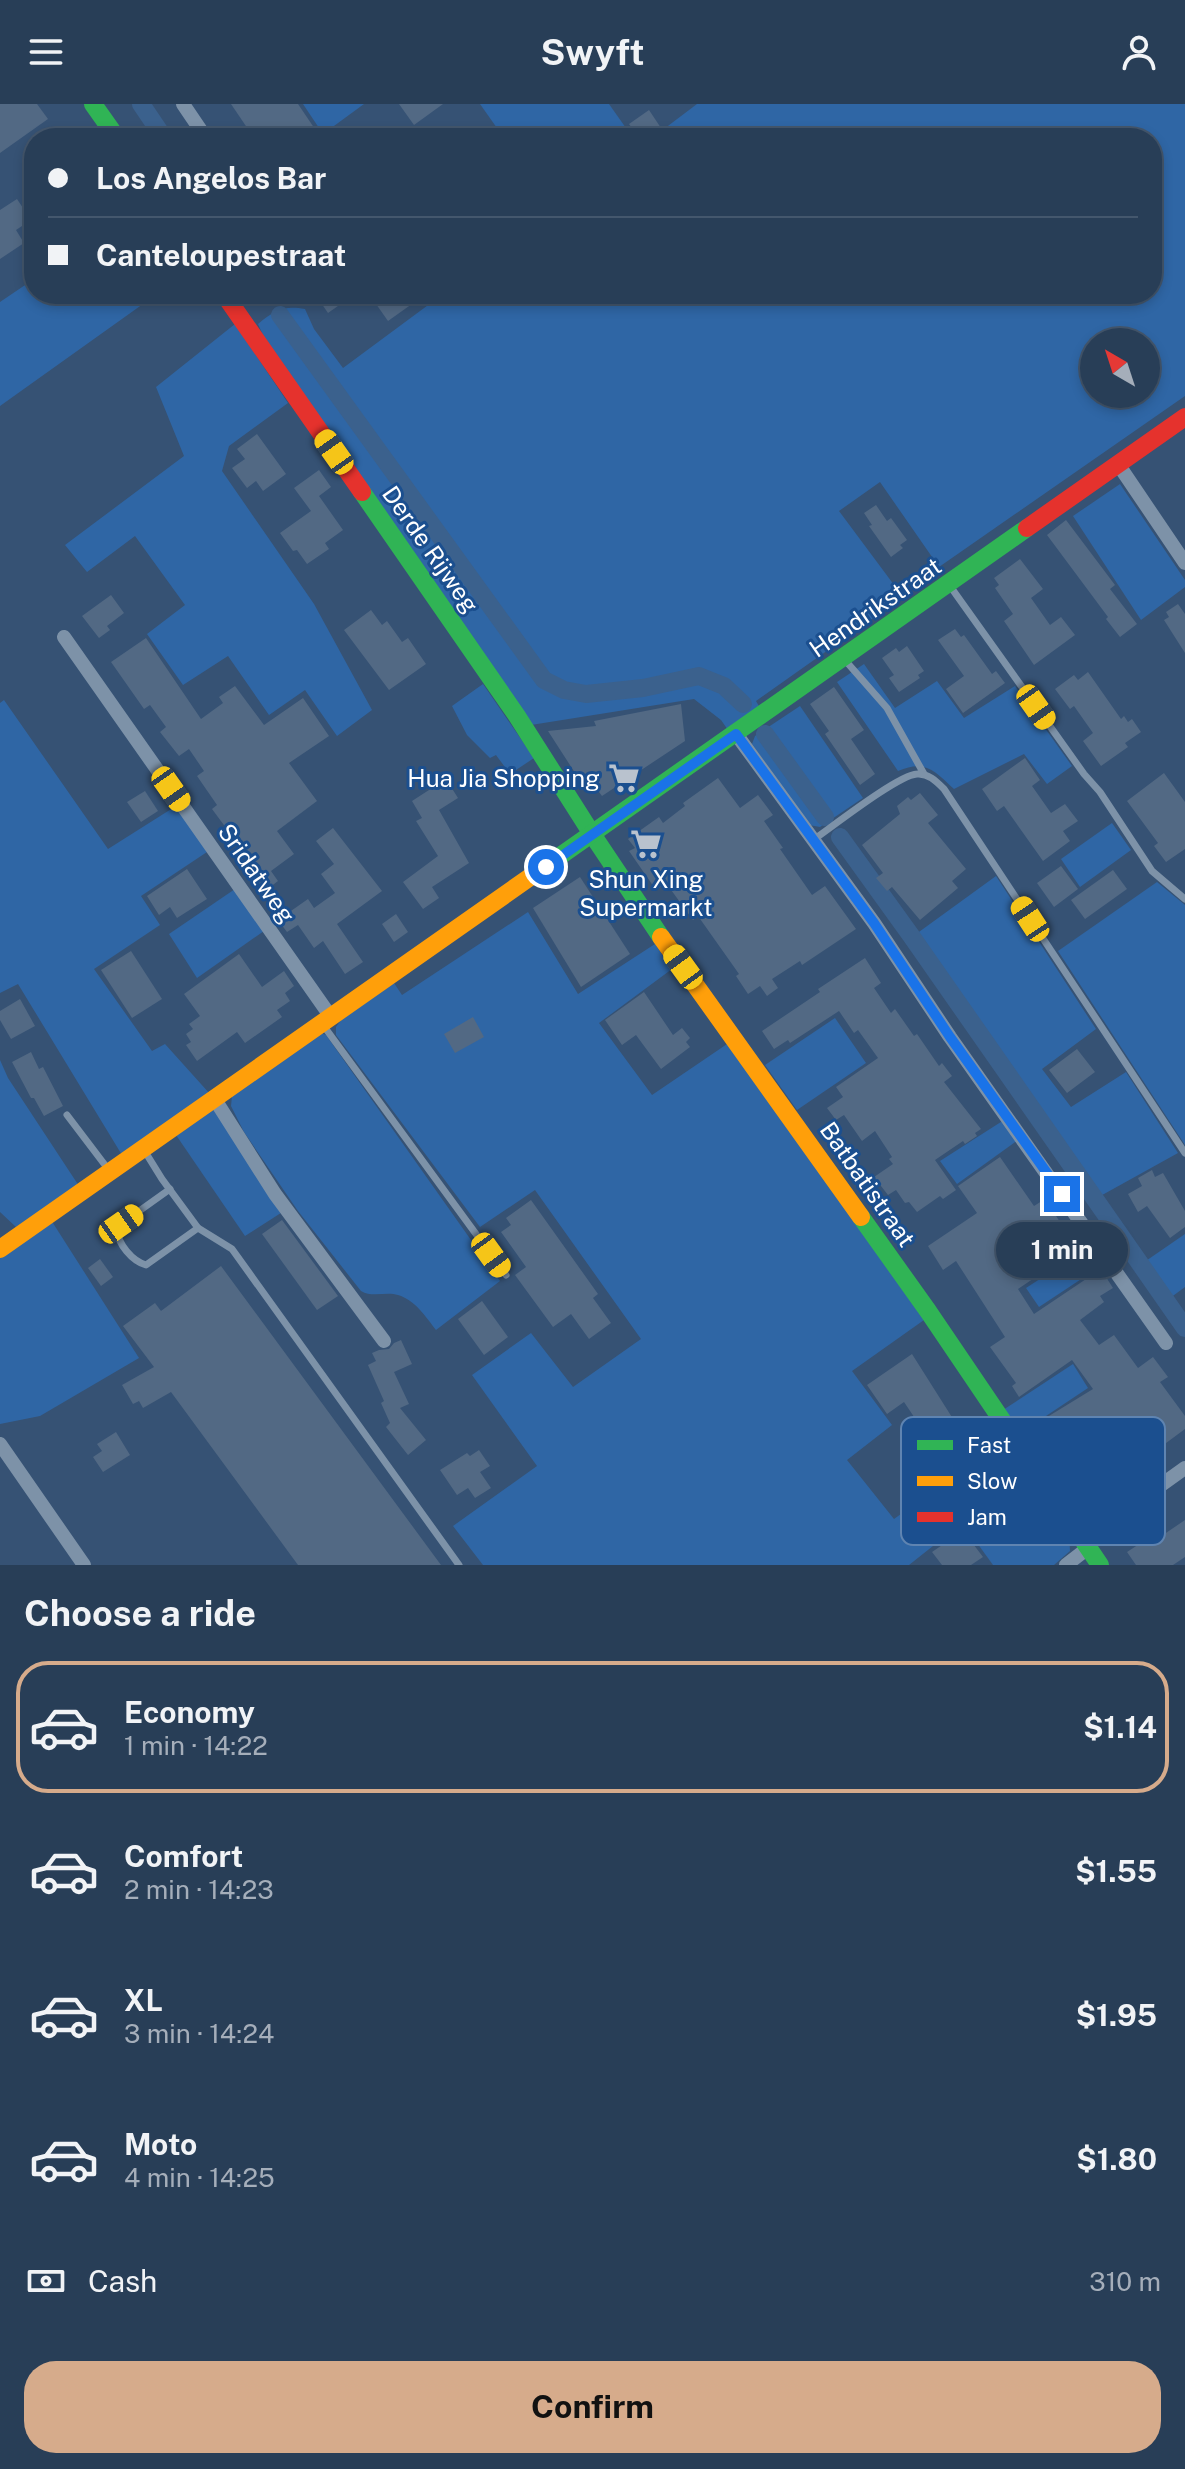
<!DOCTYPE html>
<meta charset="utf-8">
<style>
body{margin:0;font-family:"Public Sans",sans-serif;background:#30455d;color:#f1f3f6;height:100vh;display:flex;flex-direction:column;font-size:30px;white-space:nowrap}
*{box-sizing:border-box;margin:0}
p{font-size:26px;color:#a5aeba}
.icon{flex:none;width:44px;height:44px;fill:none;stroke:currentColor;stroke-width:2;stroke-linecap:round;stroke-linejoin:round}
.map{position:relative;height:1461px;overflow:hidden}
.drawer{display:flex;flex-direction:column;background:#283e57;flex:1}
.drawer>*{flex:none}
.banner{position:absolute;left:24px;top:24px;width:1138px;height:176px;border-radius:32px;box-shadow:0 4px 12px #0003,0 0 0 2px #44576d;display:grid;align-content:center;height:176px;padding:0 24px;background:#283e57}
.needle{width:52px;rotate:321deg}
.buttons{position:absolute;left:1080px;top:224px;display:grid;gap:16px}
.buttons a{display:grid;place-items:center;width:80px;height:80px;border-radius:50%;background:#283e57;box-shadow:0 4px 12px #0003,0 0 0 2px #44576d;font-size:40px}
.end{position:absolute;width:36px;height:36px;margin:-18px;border:10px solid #1a73e8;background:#fff;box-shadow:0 0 0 4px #fff}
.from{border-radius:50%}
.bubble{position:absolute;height:56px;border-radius:28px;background:#283e57;box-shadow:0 4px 12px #0003,0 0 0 2px #44576d;font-size:26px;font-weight:700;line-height:56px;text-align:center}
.car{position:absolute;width:24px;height:48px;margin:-24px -12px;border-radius:10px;box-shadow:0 0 6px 2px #0007;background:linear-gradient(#f5c518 24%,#345 0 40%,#f5c518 0 76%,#345 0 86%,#f5c518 0)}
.banner b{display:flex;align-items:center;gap:28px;height:76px;font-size:30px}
.banner b+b{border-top:2px solid #44576d}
.banner i{width:20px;height:20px;background:#f1f3f6}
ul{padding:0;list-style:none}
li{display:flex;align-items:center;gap:24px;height:132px;margin:0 16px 12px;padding:0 8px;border:4px solid transparent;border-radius:32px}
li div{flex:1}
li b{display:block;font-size:30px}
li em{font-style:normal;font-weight:700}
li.active{border-color:#d6ab8b}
li>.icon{width:72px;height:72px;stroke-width:1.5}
h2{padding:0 24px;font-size:36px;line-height:96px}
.pay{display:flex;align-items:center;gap:20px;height:88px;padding:0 24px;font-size:30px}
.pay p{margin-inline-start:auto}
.cta{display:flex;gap:16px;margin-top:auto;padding:16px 24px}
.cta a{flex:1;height:92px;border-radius:32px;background:#d6ab8b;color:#111;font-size:32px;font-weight:700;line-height:92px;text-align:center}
header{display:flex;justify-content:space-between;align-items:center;height:104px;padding:0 24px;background:#283e57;font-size:36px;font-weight:700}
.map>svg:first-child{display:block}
.green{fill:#2f66a5;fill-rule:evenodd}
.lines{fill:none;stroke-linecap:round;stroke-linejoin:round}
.canal{stroke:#3b618d;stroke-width:18}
.building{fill:#526984}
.lane{stroke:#7d92a8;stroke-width:7}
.street{stroke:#7d92a8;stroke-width:14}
.fast{stroke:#30b455;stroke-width:18}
.slow{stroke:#ff9f0a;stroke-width:18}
.jam{stroke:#e5322d;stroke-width:18}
.route{stroke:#1a73e8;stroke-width:10}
.labels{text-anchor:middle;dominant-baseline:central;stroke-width:6;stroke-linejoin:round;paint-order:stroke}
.street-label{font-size:24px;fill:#fff;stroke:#1b4f8f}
.poi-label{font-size:24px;fill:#fff;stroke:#1b4f8f;text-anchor:end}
.key{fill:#1b4f8f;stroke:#5f84b1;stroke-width:2}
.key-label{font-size:22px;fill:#fff}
</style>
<header><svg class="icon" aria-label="menu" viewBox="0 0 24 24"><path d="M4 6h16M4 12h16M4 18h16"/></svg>Swyft<svg class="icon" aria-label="person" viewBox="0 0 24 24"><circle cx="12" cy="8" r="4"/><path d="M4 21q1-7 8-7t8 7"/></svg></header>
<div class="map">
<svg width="1185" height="1461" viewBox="0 0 1185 1461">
<rect width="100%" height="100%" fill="#365274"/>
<!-- green -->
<g class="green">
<polygon points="303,0 364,0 323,30"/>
<polygon points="480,0 609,0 633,34 504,34"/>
<path d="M 697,0 L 1185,0 L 1185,292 L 939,463 L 880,378 L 839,407 L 903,493 L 756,597 L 760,604 L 728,626 L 721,616 L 694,595 L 531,621 L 263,231 L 258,220 C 274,206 285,201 305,205 L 314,225 L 343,264 L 443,190 L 1152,190 L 1152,34 L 652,34 ZM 1094,238 L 1146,238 L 1146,290 L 1094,290 Z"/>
<polygon points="34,175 34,190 157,190 0,302 0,198"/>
<polygon points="235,220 288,299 229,342 222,367 314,500 372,606 337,632 305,586 269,611 228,552 183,581 147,530 185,501 135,432 87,468 65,441 184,352 156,283"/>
<polygon points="1120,380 1185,476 1185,483 1141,516 1073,412"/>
<path d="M 864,560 L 895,604 L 937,577 L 964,614 L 1015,582 L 1072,662 L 1047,680 L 1024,650 L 954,685 C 935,667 925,655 898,667 L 837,578 Z"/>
<polygon points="483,580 534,654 510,670 496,651 490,654 467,631 452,602"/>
<polygon points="4,596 108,745 176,702 207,748 141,792 160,821 94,865 152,947 165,940 210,990 122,1051 18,880 0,889 0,599"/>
<polygon points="800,602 863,694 820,723 809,721 752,640 755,632"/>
<polygon points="1112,719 1131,746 1080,783 1061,755"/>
<polygon points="996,772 1096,925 1042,965 1071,1003 1126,968 1178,1049 1095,1095 912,833"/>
<polygon points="1157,778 1185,801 1185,1041 1058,847"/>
<polygon points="235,785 264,827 197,874 169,830"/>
<polygon points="528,808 578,890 655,840 672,865 599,919 652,991 730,938 924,1216 852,1267 892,1321 847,1356 894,1415 919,1397 939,1424 927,1433 933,1442 909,1461 483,1461 453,1422 537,1362 472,1271 531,1229 573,1283 641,1235 535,1086 480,1123 336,931 336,923 341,916 394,879 402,891"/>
<polygon points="835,914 866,959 797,1006 765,961"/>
<path d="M 321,929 L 326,931 L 500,1177 L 436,1226 C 426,1213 415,1196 398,1191 C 386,1187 373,1194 361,1187 L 298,1107 L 244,1028 L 231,1002 L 232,992 Z"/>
<polygon points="0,956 8,974 79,1082 16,1123 0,1108"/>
<polygon points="216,1003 284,1107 245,1132 176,1031"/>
<polygon points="1004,1016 1018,1036 957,1080 940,1057"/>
<polygon points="51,1116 139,1254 40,1312 0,1320 0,1153"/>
<polygon points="1185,1130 1185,1183 1166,1197 1140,1161"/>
<polygon points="1089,1143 1101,1162 1039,1203 1026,1184"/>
<polygon points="1073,1260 1088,1284 1019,1330 1003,1306"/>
<polygon points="1035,1377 1069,1429 1070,1447 1054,1461 993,1461 967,1425"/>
</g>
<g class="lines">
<!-- canal -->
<g class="canal">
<polyline points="141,0 164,34"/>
<polyline points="266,190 267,191"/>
<polyline points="280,211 544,576 564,586 586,590 643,584 699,572 724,582 743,600"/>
<polyline points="765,630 825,713"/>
<polyline points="840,733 912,833 1185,1224"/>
</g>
</g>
<!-- building -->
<g class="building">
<polygon points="0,0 37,0 48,15 0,49"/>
<polygon points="231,0 298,0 321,34 254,34"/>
<polygon points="399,0 443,0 414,21"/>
<polygon points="649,6 661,24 646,34 639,34 629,20"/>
<polygon points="17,95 31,116 16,126 24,139 0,155 0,106"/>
<polygon points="315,190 355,190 328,209"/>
<polygon points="369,190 426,190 388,217"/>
<polygon points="257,330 286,370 263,387 256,377 247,384 232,364 245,355 237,345"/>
<polygon points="319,366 331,383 319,392 343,426 325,439 329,445 307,460 297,446 293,447 280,429 311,407 294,384"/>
<polygon points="876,401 887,417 891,414 907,436 900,441 903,444 891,453 869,422 872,421 864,409"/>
<polygon points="1066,416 1115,481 1110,485 1137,520 1120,533 1106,515 1108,513 1047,431"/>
<polygon points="1020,455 1043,485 1031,494 1050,521 1061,513 1075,531 1034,561 1004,517 1013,510 995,484 999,481 994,474"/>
<polygon points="111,491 124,509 107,522 110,526 99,534 82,512"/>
<polygon points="1178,500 1185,510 1185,549 1164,516 1169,513 1166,508"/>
<polygon points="371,506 382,521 387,517 402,538 408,534 426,560 389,586 344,526"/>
<polygon points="955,525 961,533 964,531 992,570 996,567 1005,579 963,609 946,585 964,572 938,536"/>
<polygon points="146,534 201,615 223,599 219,593 235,582 264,621 303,594 329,632 289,659 317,697 277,727 294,750 271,767 278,777 265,787 250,767 255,763 212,705 217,701 197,672 204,667 189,645 179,652 160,628 166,623 150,601 144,605 111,558"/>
<polygon points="907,542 924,567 918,571 920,574 899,588 889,574 894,571 882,554 896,544 899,548"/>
<polygon points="1088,568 1121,615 1124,612 1128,618 1132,615 1141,628 1125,639 1128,643 1101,662 1083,637 1093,629 1074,602 1070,605 1055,585 1074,571 1078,576"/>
<polygon points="834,583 864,626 851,635 875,670 860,681 825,630 829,627 810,600"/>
<polygon points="681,600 685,637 602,692 599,688 588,689 548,627 596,622 594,617"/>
<polygon points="1025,654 1040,676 1032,682 1051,709 1065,700 1078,717 1063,727 1070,737 1043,757 1004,702 997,707 982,685"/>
<polygon points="1164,669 1185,698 1185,745 1166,758 1154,742 1158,739 1127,697"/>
<polygon points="718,674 740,704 758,691 773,711 764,717 783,744 780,745 812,791 825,782 856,825 802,861 800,857 772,875 778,884 767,892 760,882 748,890 736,872 739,870 698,812 693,816 666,779 656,786 629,747 635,744 628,735 659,713 663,719 685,702 683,699"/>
<polygon points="446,675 458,694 439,706 469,759 432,783 439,794 423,805 403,778 438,752 416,717 422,714 412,697"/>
<polygon points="145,687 158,707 141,718 127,698"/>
<polygon points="920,689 938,711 928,719 966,765 952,777 958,784 920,816 892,783 887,787 876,774 883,769 862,741 900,710 897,702 908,693 911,696"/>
<polygon points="333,724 382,787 337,820 363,858 345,870 323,837 314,844 298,821 287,828 278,816 308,795 314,804 335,789 321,770 334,760 316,737"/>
<polygon points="1061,762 1078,785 1054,803 1037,779"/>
<polygon points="187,765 207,795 177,814 170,803 159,811 147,792"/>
<polygon points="1113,766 1127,785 1085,815 1071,796"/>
<polygon points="580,773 630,850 581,883 533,804"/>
<polygon points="396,810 408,828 394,838 382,820"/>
<polygon points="131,847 162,895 132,914 101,866"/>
<polygon points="239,850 262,883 284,867 294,882 285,889 290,897 277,906 282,913 245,939 237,928 197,957 186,941 191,938 186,930 193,925 189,920 200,912 184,890"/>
<polygon points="865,854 881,879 874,884 891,909 895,905 914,932 917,930 939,962 942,959 952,972 944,978 981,1025 975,1029 977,1032 965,1040 963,1037 935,1056 956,1086 943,1095 940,1092 917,1108 909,1098 905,1099 896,1086 888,1091 874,1073 893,1060 889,1055 892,1053 875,1027 862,1037 844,1011 836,1016 827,1004 843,993 836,983 878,954 858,926 854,929 839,907 790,939 788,936 774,945 762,927 820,888 818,885"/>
<polygon points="644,888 673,931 682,924 690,934 686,938 690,943 661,965 636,931 622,941 605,916"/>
<polygon points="20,895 35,922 11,935 0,916 0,907"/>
<polygon points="473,913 484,933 455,949 444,930"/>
<polygon points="1077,945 1095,968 1067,989 1049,966"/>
<polygon points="31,948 39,965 43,963 63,1002 44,1012 34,994 31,994 12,958"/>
<polygon points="1000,1053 1034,1102 1045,1095 1060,1118 1049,1126 1067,1152 1018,1185 1034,1210 1095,1169 1098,1174 1104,1170 1113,1184 1100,1192 1104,1198 1080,1216 1099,1241 1114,1231 1138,1264 1153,1253 1168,1273 1160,1278 1185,1312 1185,1325 1158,1345 1160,1348 1134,1367 1111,1335 1108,1337 1099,1324 1092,1329 1090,1326 1053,1350 1043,1333 1052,1327 1044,1315 1093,1285 1072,1256 1019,1293 1012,1282 1016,1279 990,1243 1005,1233 956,1157 943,1166 928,1142 977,1109 958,1082"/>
<polygon points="1152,1066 1155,1073 1163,1069 1185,1107 1185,1123 1170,1134 1147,1102 1138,1108 1128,1090 1142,1082 1138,1074"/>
<polygon points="531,1096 598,1190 593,1194 611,1219 589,1235 571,1210 553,1223 515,1171 526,1163 501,1128 511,1121 506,1114"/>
<polygon points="282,1116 338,1192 317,1206 262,1130"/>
<polygon points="100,1155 113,1173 101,1182 88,1164"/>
<polygon points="221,1162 441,1461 298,1461 171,1288 143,1304 139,1297 133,1300 122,1281 154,1263 123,1222 155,1199 161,1207"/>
<polygon points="482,1197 508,1233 484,1251 458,1215"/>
<polygon points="401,1236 412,1260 394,1268 409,1300 400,1304 426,1336 408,1351 386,1323 390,1319 381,1299 384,1297 368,1261 376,1257 372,1249 379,1246 389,1245 394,1239"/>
<polygon points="912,1250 955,1318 945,1324 985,1386 1006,1371 1016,1385 961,1424 983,1453 971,1461 942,1461 932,1448 951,1435 926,1398 945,1385 928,1362 941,1353 904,1298 887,1310 867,1281"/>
<polygon points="116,1328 130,1351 103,1368 93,1353 102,1347 97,1340"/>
<polygon points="479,1346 490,1362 480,1368 491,1384 475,1394 468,1384 457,1391 440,1366 467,1349 470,1352"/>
<polygon points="1185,1416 1185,1453 1173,1461 1136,1461 1127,1448 1156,1429 1160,1433"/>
</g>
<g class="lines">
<!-- lane -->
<g class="lane">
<polyline points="950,482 1084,670 1100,688 1152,767 1185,795"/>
<polyline points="844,555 887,604 924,670"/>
<path d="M 813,736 C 832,723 898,671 917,670 C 928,669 936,677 944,685 L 1185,1049"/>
<polyline points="323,921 506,1171"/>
<polyline points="67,1011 108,1065"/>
<polyline points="144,1046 162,1075 198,1124 232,1145 459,1461"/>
<path d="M 170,1085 L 121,1120 L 117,1126 C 118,1140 132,1157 146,1161 L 198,1124"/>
</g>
<!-- street -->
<g class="street">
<polyline points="183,0 206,34"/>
<polyline points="1118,360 1185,459"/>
<polyline points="64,533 331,913"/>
<polyline points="736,630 874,819 950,933 1166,1239"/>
<polyline points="214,994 275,1090 384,1237"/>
<polyline points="0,1340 84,1461"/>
<polyline points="1083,1437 1185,1364"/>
<polyline points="1066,1461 1088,1444"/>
</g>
<!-- fast -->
<g class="fast">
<polyline points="93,0 117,34"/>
<polyline points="362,388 517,612 592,730 661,833"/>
<polyline points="543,764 1027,424"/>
<polyline points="861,1113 928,1207 1100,1461"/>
</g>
<!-- slow -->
<g class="slow">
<polyline points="661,833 861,1113"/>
<polyline points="0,1145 543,764"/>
</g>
<!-- jam -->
<g class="jam">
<polyline points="224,190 362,388"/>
<polyline points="1027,424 1185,313"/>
</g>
</g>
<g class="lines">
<!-- route -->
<polyline class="route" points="546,763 736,630 874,819 950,933 1062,1090"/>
</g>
<!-- icons -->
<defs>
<symbol id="supermarket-bare" viewBox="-9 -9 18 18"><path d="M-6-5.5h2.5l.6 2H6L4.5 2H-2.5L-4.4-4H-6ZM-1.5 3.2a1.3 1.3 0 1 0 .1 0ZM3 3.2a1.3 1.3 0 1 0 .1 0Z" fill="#b9c2ce" stroke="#1b4f8f" stroke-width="2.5" paint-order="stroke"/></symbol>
</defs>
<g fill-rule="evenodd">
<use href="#supermarket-bare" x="602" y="652" width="44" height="44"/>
<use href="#supermarket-bare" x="624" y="718" width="44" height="44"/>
</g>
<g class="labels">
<!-- street labels -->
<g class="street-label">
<text transform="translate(431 445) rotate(55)">Derde Rijweg</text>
<text transform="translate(875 503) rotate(-35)">Hendrikstraat</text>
<text transform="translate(257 769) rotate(55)">Sridatweg</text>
<text transform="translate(868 1080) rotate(55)">Batbatistraat</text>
</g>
<!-- poi labels -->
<g class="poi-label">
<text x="600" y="674">Hua Jia Shopping</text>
<text x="646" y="775" text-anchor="middle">Shun Xing<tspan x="646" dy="28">Supermarkt</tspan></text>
</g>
</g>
<!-- legend -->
<rect x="901" y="1313" width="264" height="128" rx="12" class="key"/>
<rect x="917" y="1336" width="36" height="10" fill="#30b455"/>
<rect x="917" y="1372" width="36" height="10" fill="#ff9f0a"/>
<rect x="917" y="1408" width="36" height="10" fill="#e5322d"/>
<g class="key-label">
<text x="967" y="1349">Fast</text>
<text x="967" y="1385">Slow</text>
<text x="967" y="1421">Jam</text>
</g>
</svg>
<div class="buttons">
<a><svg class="needle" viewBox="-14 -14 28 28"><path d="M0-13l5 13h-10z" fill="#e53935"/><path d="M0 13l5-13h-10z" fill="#a5aeba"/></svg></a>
</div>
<i class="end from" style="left:546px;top:763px"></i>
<i class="end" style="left:1062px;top:1090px"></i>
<div class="bubble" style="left:996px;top:1118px;width:132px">1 min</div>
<i class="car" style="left:334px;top:348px;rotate:325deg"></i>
<i class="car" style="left:1036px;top:603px;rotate:145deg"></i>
<i class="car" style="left:171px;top:685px;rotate:145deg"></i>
<i class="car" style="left:1030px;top:815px;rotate:327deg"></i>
<i class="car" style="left:683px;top:863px;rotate:324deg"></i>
<i class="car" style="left:121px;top:1120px;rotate:55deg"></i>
<i class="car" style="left:491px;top:1151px;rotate:144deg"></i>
<div class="banner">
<b><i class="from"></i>Los Angelos Bar</b>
<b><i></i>Canteloupestraat</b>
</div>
</div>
<section class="drawer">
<h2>Choose a ride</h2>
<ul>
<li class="active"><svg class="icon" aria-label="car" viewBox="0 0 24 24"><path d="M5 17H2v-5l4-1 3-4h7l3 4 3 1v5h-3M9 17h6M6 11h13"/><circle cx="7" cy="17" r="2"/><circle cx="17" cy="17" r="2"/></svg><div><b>Economy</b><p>1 min · 14:22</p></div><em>$1.14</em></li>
<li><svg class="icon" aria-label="car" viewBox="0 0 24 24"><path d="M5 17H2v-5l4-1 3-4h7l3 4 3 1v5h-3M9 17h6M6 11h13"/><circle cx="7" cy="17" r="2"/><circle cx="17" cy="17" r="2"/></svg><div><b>Comfort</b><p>2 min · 14:23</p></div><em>$1.55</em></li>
<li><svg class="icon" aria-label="car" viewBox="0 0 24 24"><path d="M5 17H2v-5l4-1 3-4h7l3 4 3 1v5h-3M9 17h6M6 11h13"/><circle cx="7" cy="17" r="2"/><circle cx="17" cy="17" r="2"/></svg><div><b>XL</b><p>3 min · 14:24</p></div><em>$1.95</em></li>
<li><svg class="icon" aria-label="car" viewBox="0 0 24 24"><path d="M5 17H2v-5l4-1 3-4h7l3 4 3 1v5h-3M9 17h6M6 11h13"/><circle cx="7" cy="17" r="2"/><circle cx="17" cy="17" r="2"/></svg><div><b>Moto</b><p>4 min · 14:25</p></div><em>$1.80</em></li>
</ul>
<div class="pay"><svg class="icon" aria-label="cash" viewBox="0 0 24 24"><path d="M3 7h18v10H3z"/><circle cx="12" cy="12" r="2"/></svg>Cash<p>310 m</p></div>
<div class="cta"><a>Confirm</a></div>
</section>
